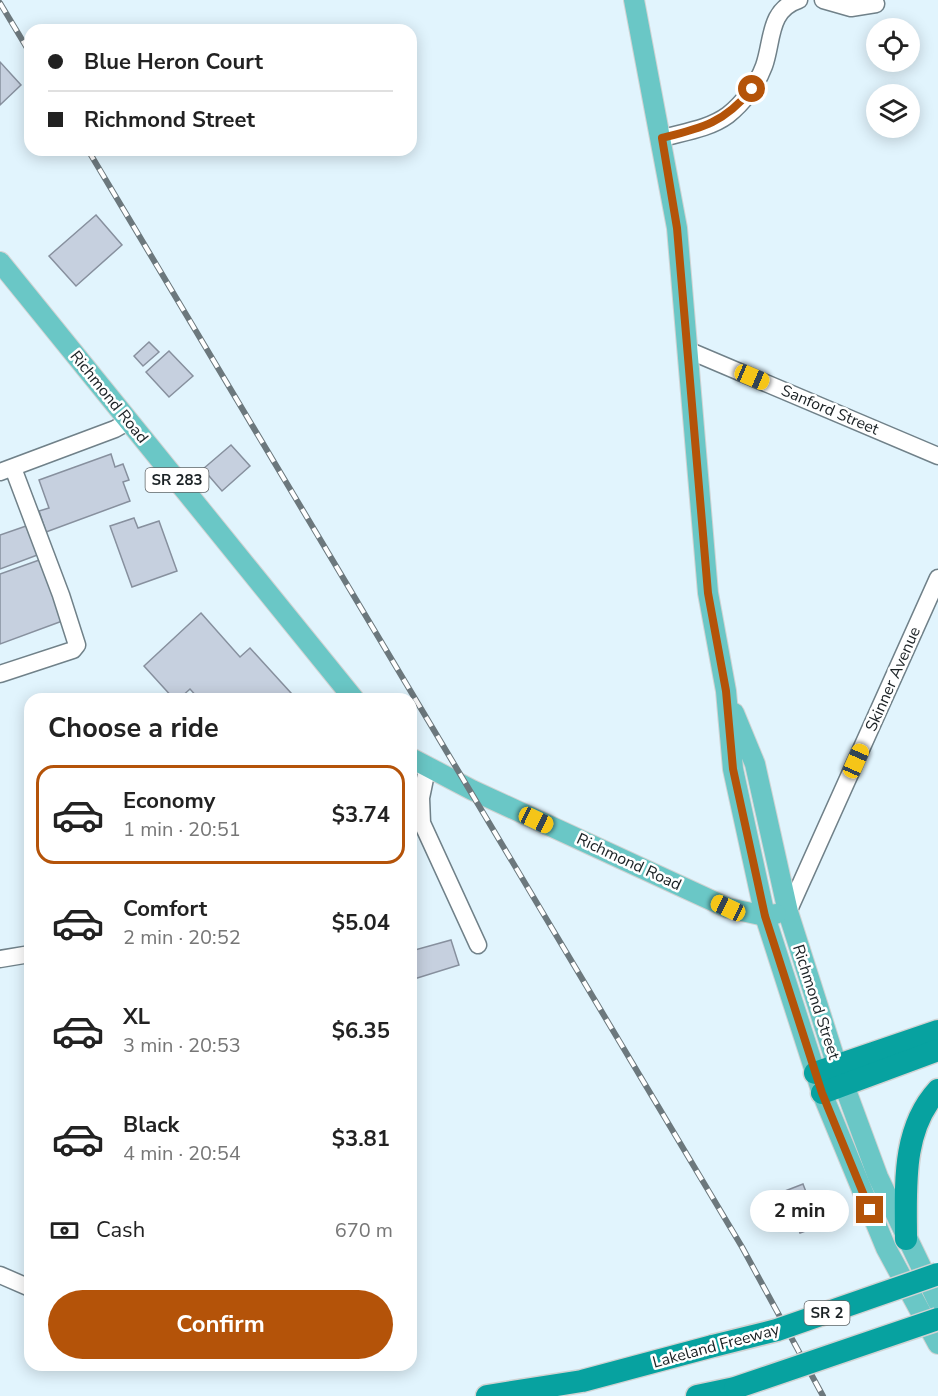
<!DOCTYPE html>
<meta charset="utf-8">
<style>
body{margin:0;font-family:"Nunito Sans",sans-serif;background:#f2f2f2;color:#222;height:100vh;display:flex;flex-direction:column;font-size:22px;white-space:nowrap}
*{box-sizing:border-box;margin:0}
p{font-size:20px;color:#767676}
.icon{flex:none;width:33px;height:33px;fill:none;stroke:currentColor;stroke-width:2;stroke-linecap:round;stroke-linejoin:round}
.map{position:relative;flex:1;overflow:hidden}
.sheet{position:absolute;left:24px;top:693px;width:393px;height:678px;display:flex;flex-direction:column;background:#fff;border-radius:18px;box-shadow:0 3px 15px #0003}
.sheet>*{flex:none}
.hud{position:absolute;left:24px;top:24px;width:393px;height:132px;border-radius:18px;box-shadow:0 3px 15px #0003;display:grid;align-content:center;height:132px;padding:0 24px;background:#fff}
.fabs{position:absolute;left:866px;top:18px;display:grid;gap:12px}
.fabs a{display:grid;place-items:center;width:54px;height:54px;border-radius:50%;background:#fff;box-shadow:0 3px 15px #0003;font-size:30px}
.end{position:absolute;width:27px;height:27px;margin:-14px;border:8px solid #b45309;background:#fff;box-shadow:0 0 0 3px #fff}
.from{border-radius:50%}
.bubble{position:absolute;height:42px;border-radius:21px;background:#fff;box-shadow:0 3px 15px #0003;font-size:20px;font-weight:700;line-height:42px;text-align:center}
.car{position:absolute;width:18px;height:36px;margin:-18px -9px;border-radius:8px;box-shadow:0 0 4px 2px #0007;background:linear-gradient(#f5c518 24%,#345 0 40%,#f5c518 0 76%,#345 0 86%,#f5c518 0)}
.hud b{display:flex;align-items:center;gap:21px;height:57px;font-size:22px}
.hud b+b{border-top:2px solid #e0e0e0}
.hud i{width:15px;height:15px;background:#222}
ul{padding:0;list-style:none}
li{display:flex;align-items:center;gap:18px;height:99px;margin:0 12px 9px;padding:0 12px;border:3px solid transparent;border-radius:18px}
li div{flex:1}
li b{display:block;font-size:22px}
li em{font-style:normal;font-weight:700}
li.selected{border-color:#b45309}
li>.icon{width:54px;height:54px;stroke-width:1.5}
h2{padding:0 24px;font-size:27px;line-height:72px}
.pay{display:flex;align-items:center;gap:15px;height:66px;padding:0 24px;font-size:22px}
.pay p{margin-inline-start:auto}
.primary-button{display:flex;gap:12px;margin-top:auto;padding:12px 24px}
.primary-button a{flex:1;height:69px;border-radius:36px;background:#b45309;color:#fff;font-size:24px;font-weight:700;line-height:69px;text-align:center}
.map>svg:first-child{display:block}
.building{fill:#c6d0df;stroke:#87909e;stroke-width:1.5}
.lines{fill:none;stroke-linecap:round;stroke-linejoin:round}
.minor-casing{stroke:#708189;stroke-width:19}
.major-casing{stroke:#d1d3d3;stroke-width:22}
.highway-casing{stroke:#d1d3d3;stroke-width:25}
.minor{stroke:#fff;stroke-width:16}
.major{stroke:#6ac7c6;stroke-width:20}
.highway{stroke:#07a2a0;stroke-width:22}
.rail-casing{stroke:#6c787d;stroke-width:6}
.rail{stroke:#fff;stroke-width:4;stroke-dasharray:11;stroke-linecap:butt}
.highway-bridge-casing{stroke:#d1d3d3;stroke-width:25;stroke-linecap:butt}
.highway-bridge{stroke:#07a2a0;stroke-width:22}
.route{stroke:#b45309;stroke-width:8}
.labels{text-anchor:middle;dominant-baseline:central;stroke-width:5;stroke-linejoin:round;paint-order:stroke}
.shield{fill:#fff;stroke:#5f6466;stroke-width:1.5}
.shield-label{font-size:15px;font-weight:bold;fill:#1a2124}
.street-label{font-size:16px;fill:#1a2124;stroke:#fff}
</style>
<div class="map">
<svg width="938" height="1396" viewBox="0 0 938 1396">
<rect width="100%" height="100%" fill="#e1f4fd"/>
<!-- building -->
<g class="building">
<polygon points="0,62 21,85 0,105"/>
<polygon points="96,215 122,245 76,286 49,256"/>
<polygon points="149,342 159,352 143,366 134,356"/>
<polygon points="169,351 193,376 169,397 146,372"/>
<polygon points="231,445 250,466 222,491 203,469"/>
<polygon points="111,454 115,467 123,464 129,480 123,482 130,501 46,532 39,511 49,508 39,480"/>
<polygon points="134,518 138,528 159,521 177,571 132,587 110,526"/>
<polygon points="29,525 40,554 0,569 0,535"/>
<polygon points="42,559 65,620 0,644 0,574"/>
<polygon points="201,613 240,657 250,648 291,693 284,699 199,699 190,689 179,699 174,699 144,666"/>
<polygon points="451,940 459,965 411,980 411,951"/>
<polygon points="803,1184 819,1226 800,1233 785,1191"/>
</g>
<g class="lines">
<defs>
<g id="minor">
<polyline points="823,0 851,8 876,4"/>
<path d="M 662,138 C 684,132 709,129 728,115 C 743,103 757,85 764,66 C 773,41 768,10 799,0"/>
<polyline points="690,351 938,456"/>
<polyline points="0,472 115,429 129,421"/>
<polyline points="0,674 73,650 77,645 61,595 13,468"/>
<polyline points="427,769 421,798 422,823 478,945"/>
<polyline points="788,912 938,578"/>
<polyline points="0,959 30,954"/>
<polyline points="0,1275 30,1288"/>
</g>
<g id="major">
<polyline points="634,0 677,228 708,593 726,691 733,769 765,916 822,1093 886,1248 938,1344"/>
<polyline points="0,262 354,699"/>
<polyline points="734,713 755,764 788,912 837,1066 878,1177 938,1302"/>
<polyline points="411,758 472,790 728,908 765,916 776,914"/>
</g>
<g id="highway">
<polyline points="815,1073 938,1031"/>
<polyline points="822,1093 938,1050"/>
<path d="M 906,1239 C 906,1188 901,1130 938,1090"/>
<polyline points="487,1396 582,1381 713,1346"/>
<polyline points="697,1396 735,1388"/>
</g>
</defs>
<!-- minor casing -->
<use href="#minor" class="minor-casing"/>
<!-- major casing -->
<use href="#major" class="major-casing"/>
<!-- highway casing -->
<use href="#highway" class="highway-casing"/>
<!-- minor -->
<use href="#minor" class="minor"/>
<!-- major -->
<use href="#major" class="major"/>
<!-- highway -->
<use href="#highway" class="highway"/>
<defs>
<g id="rail">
<polyline points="0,3 30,53"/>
<polyline points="88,150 742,1247 823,1396"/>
</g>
</defs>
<!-- rail casing -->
<use href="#rail" class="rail-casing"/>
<!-- rail -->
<use href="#rail" class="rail"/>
<defs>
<g id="highway-bridge">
<polyline points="713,1346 777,1330 938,1274"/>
<polyline points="735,1388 938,1319"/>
</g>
</defs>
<!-- highway-bridge casing -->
<use href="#highway-bridge" class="highway-bridge-casing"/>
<!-- highway-bridge -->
<use href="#highway-bridge" class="highway-bridge"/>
</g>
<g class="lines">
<!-- route -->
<path class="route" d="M 752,89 C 724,123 702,128 662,138 L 677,228 L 708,593 L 726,691 L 733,769 L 765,916 L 822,1093 L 870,1210"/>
</g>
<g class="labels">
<!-- shield labels -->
<g class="shield">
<rect x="145.5" y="468" width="63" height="24" rx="4.5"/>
<rect x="804.5" y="1301" width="45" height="24" rx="4.5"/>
</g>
<g class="shield-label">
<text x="177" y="480">SR 283</text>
<text x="827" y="1313">SR 2</text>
</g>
<!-- street labels -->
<g class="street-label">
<text transform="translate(109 397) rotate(51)">Richmond Road</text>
<text transform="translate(830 410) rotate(23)">Sanford Street</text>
<text transform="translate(893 679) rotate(-66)">Skinner Avenue</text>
<text transform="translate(629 862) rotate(25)">Richmond Road</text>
<text transform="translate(816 1002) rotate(72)">Richmond Street</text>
<text transform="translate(716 1346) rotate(-15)">Lakeland Freeway</text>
</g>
</g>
</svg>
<div class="fabs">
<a><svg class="icon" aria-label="locate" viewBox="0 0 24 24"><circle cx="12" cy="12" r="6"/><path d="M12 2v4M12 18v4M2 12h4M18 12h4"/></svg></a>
<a><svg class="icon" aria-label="layers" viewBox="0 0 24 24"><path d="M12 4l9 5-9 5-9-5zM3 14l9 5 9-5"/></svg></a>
</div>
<i class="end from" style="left:752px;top:89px"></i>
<i class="end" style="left:870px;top:1210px"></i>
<div class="bubble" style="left:750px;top:1190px;width:99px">2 min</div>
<i class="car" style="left:752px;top:377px;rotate:113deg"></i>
<i class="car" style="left:856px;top:761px;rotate:24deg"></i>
<i class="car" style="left:536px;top:820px;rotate:115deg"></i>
<i class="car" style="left:728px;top:908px;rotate:295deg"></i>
<div class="hud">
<b><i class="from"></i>Blue Heron Court</b>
<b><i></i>Richmond Street</b>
</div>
<section class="sheet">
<h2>Choose a ride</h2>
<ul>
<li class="selected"><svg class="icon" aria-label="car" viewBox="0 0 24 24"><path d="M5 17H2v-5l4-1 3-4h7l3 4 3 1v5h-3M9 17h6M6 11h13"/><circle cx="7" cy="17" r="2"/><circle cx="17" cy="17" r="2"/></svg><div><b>Economy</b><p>1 min · 20:51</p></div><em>$3.74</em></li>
<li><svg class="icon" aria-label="car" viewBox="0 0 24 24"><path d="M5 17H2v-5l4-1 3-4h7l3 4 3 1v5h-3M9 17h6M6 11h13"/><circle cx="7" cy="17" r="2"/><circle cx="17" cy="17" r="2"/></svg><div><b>Comfort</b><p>2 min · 20:52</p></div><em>$5.04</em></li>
<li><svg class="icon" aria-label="car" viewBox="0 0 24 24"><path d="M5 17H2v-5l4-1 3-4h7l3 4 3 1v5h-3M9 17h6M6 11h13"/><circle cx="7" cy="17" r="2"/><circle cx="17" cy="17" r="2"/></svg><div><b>XL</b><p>3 min · 20:53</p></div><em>$6.35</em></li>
<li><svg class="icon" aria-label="car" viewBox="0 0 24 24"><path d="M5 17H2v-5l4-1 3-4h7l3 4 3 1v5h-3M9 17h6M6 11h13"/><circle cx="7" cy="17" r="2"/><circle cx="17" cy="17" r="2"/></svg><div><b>Black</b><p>4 min · 20:54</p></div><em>$3.81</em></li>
</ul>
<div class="pay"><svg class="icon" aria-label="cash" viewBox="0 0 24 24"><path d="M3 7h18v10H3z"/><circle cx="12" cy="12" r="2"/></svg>Cash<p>670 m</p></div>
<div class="primary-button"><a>Confirm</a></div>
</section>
</div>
